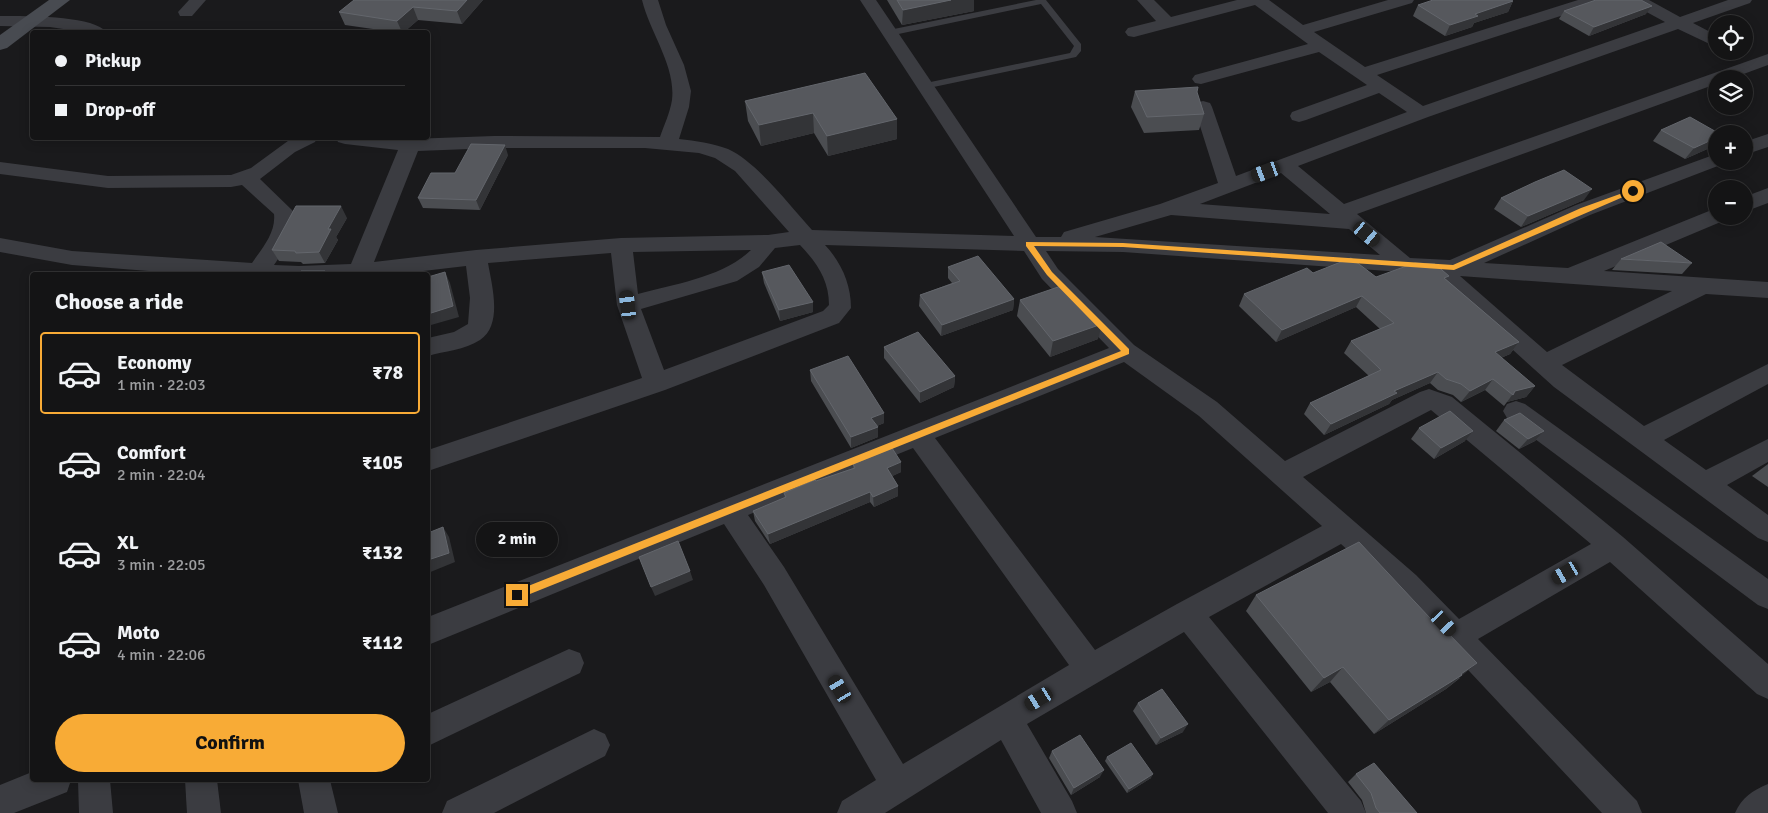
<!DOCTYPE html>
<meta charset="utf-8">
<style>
body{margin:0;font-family:Signika,sans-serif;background:#1d1d1e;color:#f1f3f6;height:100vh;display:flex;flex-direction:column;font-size:19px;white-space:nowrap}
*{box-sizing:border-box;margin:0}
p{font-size:16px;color:#9d9ea0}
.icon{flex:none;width:28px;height:28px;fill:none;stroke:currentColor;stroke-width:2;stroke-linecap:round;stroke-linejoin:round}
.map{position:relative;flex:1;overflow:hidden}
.drawer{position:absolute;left:30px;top:272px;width:400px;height:510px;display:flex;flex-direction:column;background:#141415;border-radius:5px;box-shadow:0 2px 12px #0003,0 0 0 1px #333334}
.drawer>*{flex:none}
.top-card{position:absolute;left:30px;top:30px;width:400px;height:110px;border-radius:5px;box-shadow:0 2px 12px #0003,0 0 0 1px #333334;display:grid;align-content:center;height:110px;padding:0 25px;background:#141415}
.tools{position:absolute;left:1708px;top:15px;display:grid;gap:10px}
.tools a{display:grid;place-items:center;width:45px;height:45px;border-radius:50%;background:#141415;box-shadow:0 2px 12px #0003,0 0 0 1px #333334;font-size:25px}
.end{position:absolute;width:22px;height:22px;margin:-11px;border:6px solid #f8ab36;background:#111;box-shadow:0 0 0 2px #111}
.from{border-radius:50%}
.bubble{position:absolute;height:35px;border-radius:18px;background:#141415;box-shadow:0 2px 12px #0003,0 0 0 1px #333334;font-size:16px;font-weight:700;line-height:35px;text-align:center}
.car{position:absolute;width:15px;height:30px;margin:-15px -8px;border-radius:6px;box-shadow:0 0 4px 1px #0007;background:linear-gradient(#222 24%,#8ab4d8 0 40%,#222 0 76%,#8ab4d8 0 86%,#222 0)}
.top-card b{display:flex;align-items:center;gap:18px;height:48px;font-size:19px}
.top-card b+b{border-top:1px solid #333334}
.top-card i{width:12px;height:12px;background:#f1f3f6}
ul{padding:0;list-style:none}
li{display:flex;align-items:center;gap:15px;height:82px;margin:0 10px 8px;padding:0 15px;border:2px solid transparent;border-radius:5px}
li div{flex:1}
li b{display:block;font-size:19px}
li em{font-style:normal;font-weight:700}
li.selected{border-color:#f8ab36}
li>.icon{width:45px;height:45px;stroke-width:1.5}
h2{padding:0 25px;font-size:22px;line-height:60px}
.primary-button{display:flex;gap:10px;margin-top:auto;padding:10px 25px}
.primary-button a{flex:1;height:58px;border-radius:30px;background:#f8ab36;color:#111;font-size:20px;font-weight:700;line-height:58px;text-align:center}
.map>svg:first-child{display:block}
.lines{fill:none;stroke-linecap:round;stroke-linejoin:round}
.lane{fill:#3b3c41;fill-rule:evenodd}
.street{fill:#3b3c41;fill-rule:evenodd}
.secondary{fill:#484b51;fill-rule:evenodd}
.wall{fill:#4b4d51}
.shaded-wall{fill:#333437}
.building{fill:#56585d;stroke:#63666c}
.route{fill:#f8ab36}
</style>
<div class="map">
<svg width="1768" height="813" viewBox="0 0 1768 813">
<rect width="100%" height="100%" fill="#1a1a1c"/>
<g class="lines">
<!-- lane -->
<polygon class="lane" points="1036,0 1046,0 1081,44 1081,51 1076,57 924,89 919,86 921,84 1070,53 1074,46 1041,4 889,36 885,33 889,30"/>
<!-- street -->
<g class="street">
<polygon points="189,0 206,0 192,16 180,16 178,12"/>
<path d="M 642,0 L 658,0 L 666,25 L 684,65 L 691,91 L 689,107 L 679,139 C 696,141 712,143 728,149 C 757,162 790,206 812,230 L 1014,236 L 860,0 L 876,0 L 1036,237 L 1061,237 L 1064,232 L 1160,204 L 1218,183 L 1194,107 L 1196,103 L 1203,101 L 1210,103 L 1212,107 L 1236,176 L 1407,112 L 1379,93 L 1306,120 L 1299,122 L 1292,120 L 1290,116 L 1292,112 L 1367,85 L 1319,52 L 1201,84 L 1195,83 L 1192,79 L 1195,75 L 1308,44 L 1255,5 L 1134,37 L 1128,36 L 1125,32 L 1128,28 L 1156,21 L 1137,0 L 1154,0 L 1171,17 L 1237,0 L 1269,0 L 1303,25 L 1388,0 L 1414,0 L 1412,3 L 1314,32 L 1365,67 L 1578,0 L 1603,0 L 1601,3 L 1377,75 L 1423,106 L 1665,22 L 1630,3 L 1628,0 L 1649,0 L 1680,17 L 1728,0 L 1752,0 L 1750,3 L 1693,23 L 1716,35 L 1716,47 L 1678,29 L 1428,117 L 1298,166 L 1344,204 L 1768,54 L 1768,65 L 1730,79 L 1716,79 L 1716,84 L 1357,214 L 1410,258 L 1450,260 L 1576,205 L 1716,154 L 1716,161 L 1725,161 L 1723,164 L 1590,215 L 1484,263 L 1568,268 L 1709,211 L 1716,209 L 1716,216 L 1726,216 L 1723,221 L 1604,271 L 1768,282 L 1768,298 L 1706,294 L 1562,365 L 1644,426 L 1768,364 L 1768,384 L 1664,440 L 1706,470 L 1768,439 L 1768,462 L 1727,485 L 1768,515 L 1768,542 L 1758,538 L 1554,387 L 1429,274 L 1123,252 L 1046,251 L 1058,269 L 1134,345 L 1217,402 L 1285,461 L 1420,392 L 1429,389 L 1452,397 L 1623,537 L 1768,664 L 1768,699 L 1757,694 L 1610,562 L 1478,639 L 1637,801 L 1642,813 L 1602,813 L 1396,593 L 1341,544 L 1209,617 L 1361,801 L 1366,813 L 1328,813 L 1184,632 L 1027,724 L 1072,801 L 1077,813 L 1041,813 L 1001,740 L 885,813 L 837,813 L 842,801 L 876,780 L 764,585 L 724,524 L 428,645 L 428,617 L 1109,348 L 1042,279 L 1024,251 L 825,245 C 841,262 851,284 851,308 L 839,323 L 665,390 L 428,471 L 428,450 L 642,378 L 617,305 L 611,253 L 488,263 C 492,286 503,325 480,340 C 465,350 444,351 428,356 L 428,338 L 454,332 L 468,324 L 470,298 L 466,266 L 389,275 L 200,275 L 72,265 L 0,252 L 0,238 L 72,251 L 252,263 C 262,248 276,233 274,214 L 242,185 L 231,187 L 108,188 L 0,174 L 0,162 L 108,176 L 231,175 L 251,168 L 292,138 L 317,138 L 315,142 L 295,152 L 260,179 L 294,212 C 297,232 285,249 274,265 L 299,266 L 351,264 L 398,150 L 345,144 L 338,142 L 336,138 L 410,139 L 494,136 L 660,137 C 664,125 670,113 672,100 C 676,66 650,33 642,0 ZM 494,148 L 645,148 L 699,153 L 715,158 L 735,171 L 789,232 L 768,235 L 621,238 L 476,250 L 374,262 L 418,151 ZM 1281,173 L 1330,214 L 1200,204 ZM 1171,215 L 1349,229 L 1380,255 L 1095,237 ZM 800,245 C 817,263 829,280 829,305 L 823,311 L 664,370 L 641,309 L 737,281 L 759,267 L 775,248 ZM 751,250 C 723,277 675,284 638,294 L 633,252 ZM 1460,276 L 1672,291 L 1547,352 ZM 1124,362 L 1199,416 L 1322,526 L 1177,604 L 1095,650 L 935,438 ZM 1431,410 L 1591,544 L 1459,619 L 1416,575 L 1303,477 ZM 913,448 L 1069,665 L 903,764 L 784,567 L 748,515 Z"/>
<path d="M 0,16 C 21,16 94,15 106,32 L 83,32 L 50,27 L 0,26 Z"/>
<polygon points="1768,134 1768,147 1744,155 1744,142"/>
<polygon points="1768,188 1768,203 1744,212 1744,197"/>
<polygon points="1516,401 1525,404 1768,579 1768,609 1758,605 1507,418 1503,411 1507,404"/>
<polygon points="569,649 580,653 584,663 580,673 428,746 428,714"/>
<polygon points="594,729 605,734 610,745 605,756 494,813 442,813 447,801"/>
<polygon points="32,772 32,780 71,780 67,792 14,813 0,813 0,785"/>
<polygon points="78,780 110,780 113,813 79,813"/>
<polygon points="185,780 217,780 221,813 187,813"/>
<polygon points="298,780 330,780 338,813 304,813"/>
<path d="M 1768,784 L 1768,813 L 1735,813 C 1742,797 1752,791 1768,784 Z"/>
</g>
<!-- secondary -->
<polygon class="secondary" points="49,0 70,0 7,48 0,50 0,35"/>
</g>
<!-- wall -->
<g class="wall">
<polygon points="483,0 462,24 418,20 404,32 394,32 345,25 339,12"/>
<polygon points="887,0 974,0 974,11 902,25"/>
<polygon points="1513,1 1508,12 1474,23 1472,27 1445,36 1413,16 1418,5"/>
<polygon points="1564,11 1646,14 1589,36 1559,19"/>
<polygon points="1135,91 1197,92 1204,114 1199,130 1144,133 1131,107"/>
<polygon points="745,101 897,119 897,139 828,156 814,133 761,146 748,121"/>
<polygon points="1661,130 1714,146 1685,159 1653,141"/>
<polygon points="508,155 480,210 423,208 418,198"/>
<polygon points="1501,198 1584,200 1521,227 1494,209"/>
<polygon points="347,218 336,237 338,240 325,263 303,264 301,262 279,261 272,250"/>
<polygon points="1621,259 1692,263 1682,274 1612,270"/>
<polygon points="948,267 1014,299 1013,310 941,336 919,306 920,295 952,283 948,278"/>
<polygon points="762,272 813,302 813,312 780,321 764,283"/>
<polygon points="1313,273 1376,277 1446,279 1519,342 1510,354 1501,358 1535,386 1526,397 1507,402 1504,406 1485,390 1461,402 1453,395 1438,390 1430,383 1392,400 1389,404 1324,435 1304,414 1310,403 1369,376 1344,353 1351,341 1380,329 1356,307 1276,342 1239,306 1244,294"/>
<polygon points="1020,300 1098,339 1050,357 1017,316"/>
<polygon points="884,347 955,376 954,387 920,403 884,358"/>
<polygon points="810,370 884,423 877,426 878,437 851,448 811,381"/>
<polygon points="1504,420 1544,431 1535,441 1519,449 1496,431"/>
<polygon points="1419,428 1465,441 1434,459 1411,439"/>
<polygon points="853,464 901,472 892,476 898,486 898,496 874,507 870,502 770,544 755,521 753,511 785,498 784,493 853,468"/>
<polygon points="1768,464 1768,487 1752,476"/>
<polygon points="1256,595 1460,678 1446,689 1374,734 1330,682 1311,692 1246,611"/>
<polygon points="1138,703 1183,732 1156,745 1133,711"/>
<polygon points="1052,751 1100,777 1071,795 1049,758"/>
<polygon points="1107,757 1151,778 1127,793 1105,761"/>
<polygon points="1356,774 1417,813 1366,813 1362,800 1348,782"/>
</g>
<!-- shaded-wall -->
<g class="shaded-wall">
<polygon points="467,0 483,0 462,24 457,11"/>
<polygon points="951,0 974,0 974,11 902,25 903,10"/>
<polygon points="1513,1 1508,12 1474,23 1472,27 1445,36 1450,25 1475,14"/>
<polygon points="1652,6 1646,14 1589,36 1594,27"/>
<polygon points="413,7 418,20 404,32 402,32 397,21"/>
<polygon points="813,113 814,133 761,146 759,125"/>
<polygon points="897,119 897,139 828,156 827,136"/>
<polygon points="1716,138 1716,143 1714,146 1685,159 1694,148"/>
<polygon points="505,145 508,155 480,210 476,200"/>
<polygon points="1592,189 1584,200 1521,227 1528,216"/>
<polygon points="341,206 347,218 336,237 338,240 325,263 319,252 328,229"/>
<polygon points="445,272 450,283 459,317 431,325 428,319 428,314"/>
<polygon points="1362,296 1356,307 1276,342 1282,330"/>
<polygon points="1014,299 1013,310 941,336 942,325"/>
<polygon points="813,302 813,312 780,321 779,310"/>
<polygon points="1102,324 1098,339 1050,357 1053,341"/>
<polygon points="1519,342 1510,354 1486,364 1495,352"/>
<polygon points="1438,372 1430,383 1392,400 1389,404 1324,435 1331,424 1394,391"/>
<polygon points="955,376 954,387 920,403 920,392"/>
<polygon points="1493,379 1485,390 1461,402 1470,391"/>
<polygon points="1535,386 1526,397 1507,402 1515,391"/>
<polygon points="884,413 884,423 872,428 871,418"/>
<polygon points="878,427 878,437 851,448 851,437"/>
<polygon points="1473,431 1465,441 1434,459 1441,448"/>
<polygon points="1544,431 1535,441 1519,449 1528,439"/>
<polygon points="901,462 901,472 887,479 887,468"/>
<polygon points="898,486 898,496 874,507 873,497"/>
<polygon points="870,492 870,502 770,544 768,534"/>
<polygon points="443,527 449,537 455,562 428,573 428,560"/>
<polygon points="690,571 693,580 655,596 651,587"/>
<polygon points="1477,663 1446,689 1374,734 1389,720"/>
<polygon points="1343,667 1330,682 1311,692 1324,678"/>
<polygon points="1188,724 1183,732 1156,745 1161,738"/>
<polygon points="1104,770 1100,777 1071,795 1074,788"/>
<polygon points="1153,774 1151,778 1127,793 1129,789"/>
</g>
<!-- building -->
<g class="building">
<polygon points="354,0 467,0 457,11 413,7 397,21 339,12"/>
<polygon points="897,0 951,0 903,10"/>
<polygon points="1433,0 1511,0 1513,1 1475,14 1478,16 1450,25 1418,5"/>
<polygon points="1596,0 1641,0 1652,6 1594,27 1564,11"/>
<polygon points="865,73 897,119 827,136 813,113 759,125 745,101"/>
<polygon points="1198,87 1197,92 1204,114 1147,117 1135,91"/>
<polygon points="1690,117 1720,134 1716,134 1716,138 1694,148 1661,130"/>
<polygon points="471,144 505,145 476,200 418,198 431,173 455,173"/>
<polygon points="1564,170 1592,189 1528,216 1501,198 1535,182"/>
<polygon points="296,206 341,206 328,229 331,229 319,252 296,253 295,251 272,250"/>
<polygon points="1661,242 1692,263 1621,259"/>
<polygon points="978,256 1014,299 942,325 920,295 960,281 948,267"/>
<polygon points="1351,258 1376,277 1415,263 1435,264 1449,276 1444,278 1519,342 1495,352 1535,386 1515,391 1513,395 1493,379 1470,391 1461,384 1446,379 1438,372 1394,391 1397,393 1331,424 1310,403 1381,370 1351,341 1394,323 1362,296 1282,330 1244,294 1307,268 1313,273"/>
<polygon points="789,265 813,302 779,310 762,272"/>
<polygon points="301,271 325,271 326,275 302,275"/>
<polygon points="445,272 453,306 428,314 428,277"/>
<polygon points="1064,285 1102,324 1053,341 1020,300"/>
<polygon points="918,332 955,376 920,392 884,347"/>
<polygon points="848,356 884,413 871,418 878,427 851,437 810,370"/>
<polygon points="1450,411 1473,431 1441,448 1419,428"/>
<polygon points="1520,413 1544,431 1528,439 1504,420"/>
<polygon points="892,448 901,462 887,468 898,486 873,497 870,492 768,534 753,511 786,497 784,493 815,480 816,481 855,468 853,464"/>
<polygon points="443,527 449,553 428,560 428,533"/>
<polygon points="678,541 690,571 651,587 639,557"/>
<polygon points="1359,542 1443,632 1446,631 1477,663 1461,674 1462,675 1389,720 1343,667 1324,678 1256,595"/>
<polygon points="1162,689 1188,724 1161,738 1138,703"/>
<polygon points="1080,735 1104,770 1074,788 1052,751"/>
<polygon points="1131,743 1153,774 1129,789 1107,757"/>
<polygon points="1374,763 1417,813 1380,813 1376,808 1371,793 1356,774"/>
</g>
<!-- route -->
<polygon class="route" points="1631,190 1637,191 1454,270 1123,247 1034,246 1052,272 1129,349 1129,354 520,598 517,599 512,595 513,592 1121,351 1047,275 1026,246 1026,242 1123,243 1453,265 1581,208"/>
</svg>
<div class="tools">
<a><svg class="icon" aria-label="locate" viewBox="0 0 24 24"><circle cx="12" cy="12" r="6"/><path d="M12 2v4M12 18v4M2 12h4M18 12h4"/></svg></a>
<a><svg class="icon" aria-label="layers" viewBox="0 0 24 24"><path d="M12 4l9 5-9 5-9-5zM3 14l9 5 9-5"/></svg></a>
<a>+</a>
<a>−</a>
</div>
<i class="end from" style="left:1633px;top:191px"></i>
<i class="end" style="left:517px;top:595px"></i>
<div class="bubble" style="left:476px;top:522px;width:82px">2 min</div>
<i class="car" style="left:1266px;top:172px;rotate:250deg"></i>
<i class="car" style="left:1367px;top:234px;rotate:130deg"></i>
<i class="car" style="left:628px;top:305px;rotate:353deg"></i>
<i class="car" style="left:1566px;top:573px;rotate:240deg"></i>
<i class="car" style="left:1444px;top:623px;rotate:137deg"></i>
<i class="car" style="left:840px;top:689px;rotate:329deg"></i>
<i class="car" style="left:1039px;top:699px;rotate:239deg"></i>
<div class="top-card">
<b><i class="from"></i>Pickup</b>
<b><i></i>Drop-off</b>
</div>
<section class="drawer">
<h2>Choose a ride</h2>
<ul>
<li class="selected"><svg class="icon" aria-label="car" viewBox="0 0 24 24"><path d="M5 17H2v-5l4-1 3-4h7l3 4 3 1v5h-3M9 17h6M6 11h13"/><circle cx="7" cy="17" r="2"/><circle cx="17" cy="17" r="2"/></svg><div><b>Economy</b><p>1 min · 22:03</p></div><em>₹78</em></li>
<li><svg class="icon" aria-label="car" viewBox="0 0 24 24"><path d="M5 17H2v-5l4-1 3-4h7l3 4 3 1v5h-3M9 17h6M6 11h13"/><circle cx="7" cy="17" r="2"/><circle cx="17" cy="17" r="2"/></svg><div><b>Comfort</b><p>2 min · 22:04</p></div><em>₹105</em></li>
<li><svg class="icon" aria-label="car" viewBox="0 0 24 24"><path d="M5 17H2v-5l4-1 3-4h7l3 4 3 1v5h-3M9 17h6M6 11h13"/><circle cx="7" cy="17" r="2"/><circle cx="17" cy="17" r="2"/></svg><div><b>XL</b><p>3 min · 22:05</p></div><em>₹132</em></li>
<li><svg class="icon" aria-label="car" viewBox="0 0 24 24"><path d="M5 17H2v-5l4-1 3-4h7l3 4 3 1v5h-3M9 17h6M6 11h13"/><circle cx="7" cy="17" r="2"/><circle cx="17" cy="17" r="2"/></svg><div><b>Moto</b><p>4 min · 22:06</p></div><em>₹112</em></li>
</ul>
<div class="primary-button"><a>Confirm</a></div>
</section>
</div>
